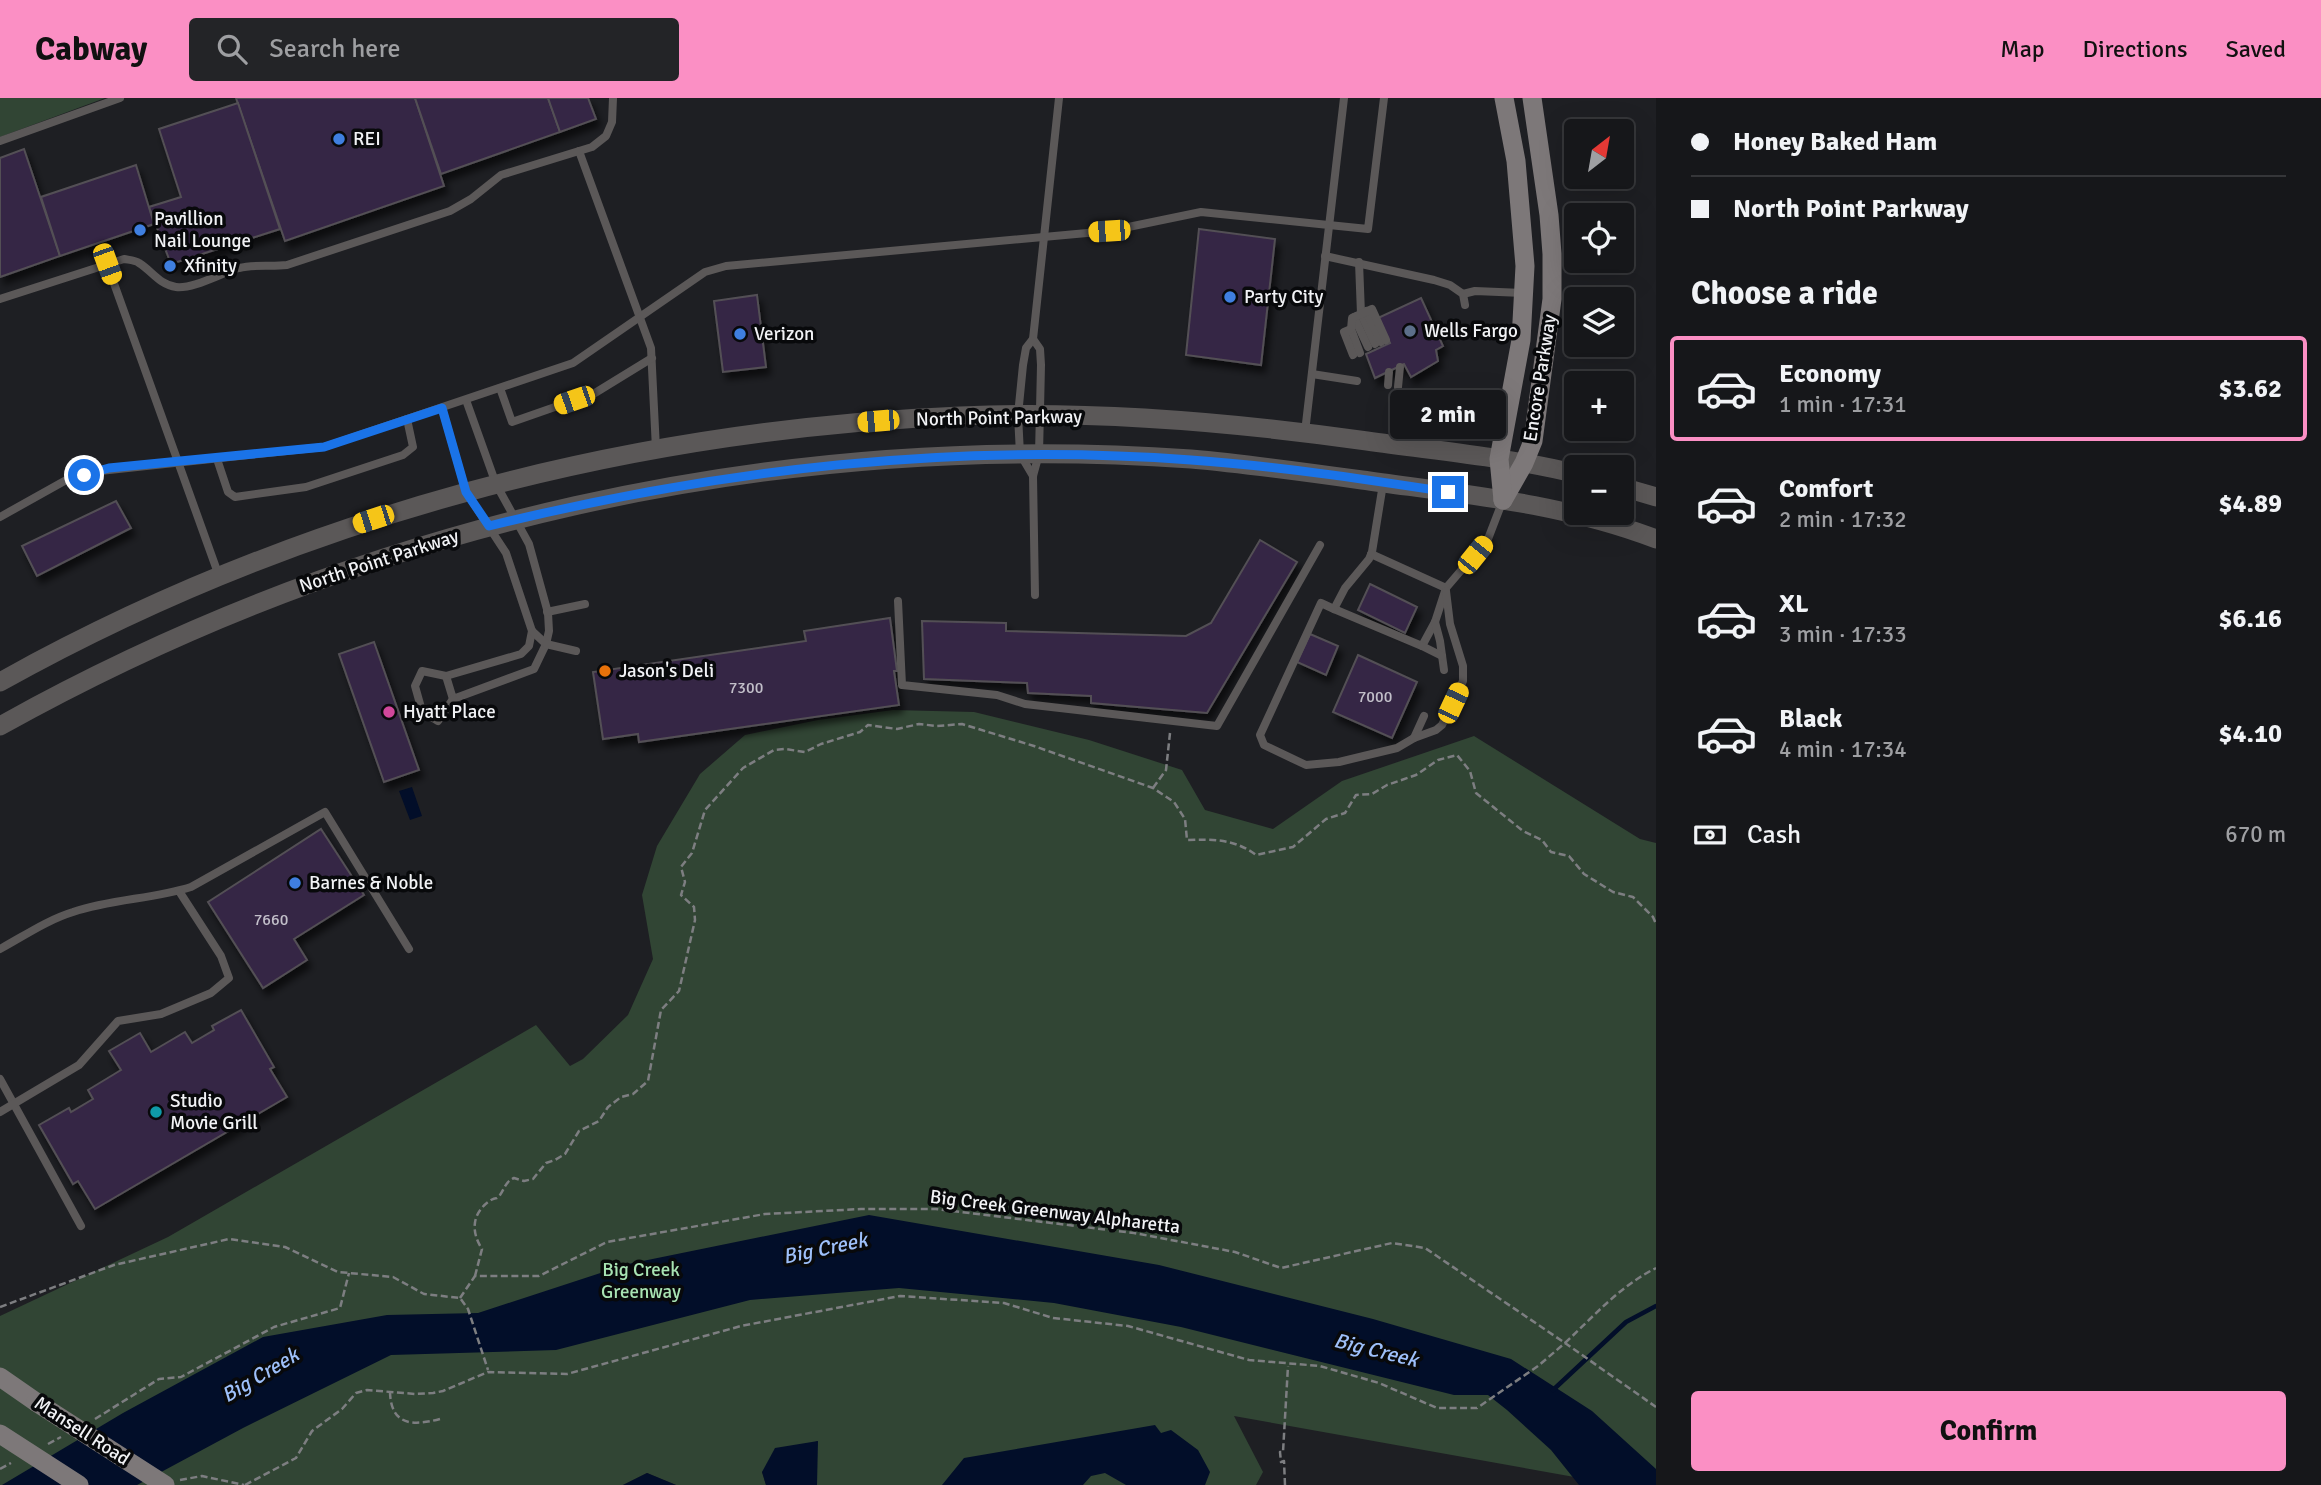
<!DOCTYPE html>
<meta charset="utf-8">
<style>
body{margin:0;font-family:Signika,sans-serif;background:#232427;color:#f1f3f6;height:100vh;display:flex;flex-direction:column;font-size:26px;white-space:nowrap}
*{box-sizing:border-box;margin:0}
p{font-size:23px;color:#9e9fa2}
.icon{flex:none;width:38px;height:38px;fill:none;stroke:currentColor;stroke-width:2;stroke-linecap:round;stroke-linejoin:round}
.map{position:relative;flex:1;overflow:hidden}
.details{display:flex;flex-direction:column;background:#16171a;width:665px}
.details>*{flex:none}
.guide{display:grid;align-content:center;height:154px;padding:0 35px;background:#16171a}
.needle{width:46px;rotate:31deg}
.fabs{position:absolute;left:1564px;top:21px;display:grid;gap:14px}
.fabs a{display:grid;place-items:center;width:70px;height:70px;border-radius:7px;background:#16171a;box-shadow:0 7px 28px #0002,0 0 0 2px #353639;font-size:35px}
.end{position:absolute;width:32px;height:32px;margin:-16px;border:9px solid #1a73e8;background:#fff;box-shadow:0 0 0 4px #fff}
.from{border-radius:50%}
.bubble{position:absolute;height:49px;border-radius:7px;background:#16171a;box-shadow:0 7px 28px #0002,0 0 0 2px #353639;font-size:23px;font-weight:800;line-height:49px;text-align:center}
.car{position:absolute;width:21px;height:42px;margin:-21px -10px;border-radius:9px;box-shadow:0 0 5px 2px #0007;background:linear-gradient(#f5c518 24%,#345 0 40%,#f5c518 0 76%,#345 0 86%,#f5c518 0)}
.guide b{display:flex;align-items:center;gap:24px;height:66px;font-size:26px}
.guide b+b{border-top:2px solid #353639}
.guide i{width:18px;height:18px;background:#f1f3f6}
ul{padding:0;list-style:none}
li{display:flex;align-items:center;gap:21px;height:105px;margin:0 14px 10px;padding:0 21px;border:4px solid transparent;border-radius:7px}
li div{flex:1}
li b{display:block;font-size:26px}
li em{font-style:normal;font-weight:800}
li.active{border-color:#fb8fc4}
li>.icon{width:63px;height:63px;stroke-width:1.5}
h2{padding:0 35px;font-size:32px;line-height:84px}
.pay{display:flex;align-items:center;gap:18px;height:77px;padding:0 35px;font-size:26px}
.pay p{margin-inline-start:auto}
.button{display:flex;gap:14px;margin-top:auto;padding:14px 35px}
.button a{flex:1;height:80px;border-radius:7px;background:#fb8fc4;color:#111;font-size:28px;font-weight:800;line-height:80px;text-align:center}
header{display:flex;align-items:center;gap:42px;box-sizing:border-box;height:98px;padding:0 35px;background:#fb8fc4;color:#111}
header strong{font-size:33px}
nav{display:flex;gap:38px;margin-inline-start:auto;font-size:24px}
.search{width:490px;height:63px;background:#232427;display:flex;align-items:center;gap:18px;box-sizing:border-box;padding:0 24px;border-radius:7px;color:#9e9fa2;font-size:26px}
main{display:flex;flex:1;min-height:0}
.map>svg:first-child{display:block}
.green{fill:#314534}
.water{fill:#020e29}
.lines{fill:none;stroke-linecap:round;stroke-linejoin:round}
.stream{stroke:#020e29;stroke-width:4.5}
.building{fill:#362545;stroke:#535055;stroke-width:2;filter:url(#shadow)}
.path{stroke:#7d7e81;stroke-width:2.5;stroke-dasharray:7 3.5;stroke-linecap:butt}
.service{stroke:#5b5858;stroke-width:8}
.tertiary{stroke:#5b5858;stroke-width:19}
.secondary{stroke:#7d7879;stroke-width:19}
.secondary-bridge{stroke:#7d7879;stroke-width:19}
.route{stroke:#1a73e8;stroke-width:9}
.shop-dot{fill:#3f7fe0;stroke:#08090b;stroke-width:2.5}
.service-dot{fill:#5c6f8a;stroke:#08090b;stroke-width:2.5}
.food-dot{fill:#e8710a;stroke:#08090b;stroke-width:2.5}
.hotel-dot{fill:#d1479c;stroke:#08090b;stroke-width:2.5}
.culture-dot{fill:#0f9aa8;stroke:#08090b;stroke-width:2.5}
.labels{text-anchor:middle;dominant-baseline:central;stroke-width:7;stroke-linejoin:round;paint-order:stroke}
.number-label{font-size:16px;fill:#c2bfc9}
.poi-label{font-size:19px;fill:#f1f2f5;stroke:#08090b;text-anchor:start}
.street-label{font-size:19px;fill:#f1f2f5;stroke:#08090b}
.park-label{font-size:19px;fill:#a8e3b3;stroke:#08090b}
.water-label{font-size:21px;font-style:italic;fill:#9ec0fa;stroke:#08090b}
</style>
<header>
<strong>Cabway</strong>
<div class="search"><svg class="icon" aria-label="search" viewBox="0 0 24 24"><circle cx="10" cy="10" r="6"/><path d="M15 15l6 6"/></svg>Search here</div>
<nav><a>Map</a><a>Directions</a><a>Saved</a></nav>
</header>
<main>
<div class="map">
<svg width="1656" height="1387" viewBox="0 0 1656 1387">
<defs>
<filter id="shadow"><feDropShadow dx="4" dy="7" stdDeviation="3.5" flood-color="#0009"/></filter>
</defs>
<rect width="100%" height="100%" fill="#1e1f23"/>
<!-- green -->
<g class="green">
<polygon points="0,0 105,0 0,39"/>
<polygon points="893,612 974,614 1089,642 1182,672 1205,712 1273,731 1342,683 1474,638 1640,741 1656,745 1656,1387 1619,1387 1234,1318 1263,1374 1256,1387 817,1387 817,1343 762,1374 766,1387 676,1387 647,1375 623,1387 0,1387 0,1218 168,1139 536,927 570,968 583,961 628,917 653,861 642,797 657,748 700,676 745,637 818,622"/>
</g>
<!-- water -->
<g class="water">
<polygon points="412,689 422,718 410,722 399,693"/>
<polygon points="869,1117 1159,1167 1373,1221 1511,1261 1592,1313 1656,1371 1656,1387 1579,1387 1551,1352 1507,1312 1488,1297 1454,1297 1181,1229 1054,1205 899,1190 750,1202 556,1252 391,1257 243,1330 137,1387 2,1387 123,1315 263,1239 387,1217 478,1215 628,1166"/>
<polygon points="1155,1327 1161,1335 1171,1332 1198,1352 1210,1374 1205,1387 1126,1387 1105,1375 1091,1378 1083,1387 942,1387 964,1360"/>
<polygon points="818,1343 817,1387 766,1387 762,1374 775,1350"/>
<polygon points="647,1375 676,1387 623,1387"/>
</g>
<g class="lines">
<!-- stream -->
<polyline class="stream" points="1553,1292 1626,1224 1656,1208"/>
</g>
<!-- building -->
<g class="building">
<polygon points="236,0 415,0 444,88 285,143"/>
<polygon points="415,0 548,0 560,34 441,76"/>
<polygon points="548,0 588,0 596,21 560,34"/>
<polygon points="238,5 280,131 171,166 149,109 181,99 159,31"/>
<polygon points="24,51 60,158 0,179 0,60"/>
<polygon points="136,67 154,126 60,158 41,99"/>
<polygon points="1199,131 1275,141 1261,267 1186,257"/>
<polygon points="757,197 766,269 723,274 714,203"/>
<polygon points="1421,200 1443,248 1436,252 1438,263 1411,279 1404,266 1375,280 1366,256 1390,245 1378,220"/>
<polygon points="116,403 131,430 37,478 22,448"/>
<polygon points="1260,442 1297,464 1207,615 1091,605 1091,598 1028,595 1027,585 924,581 922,523 1006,525 1006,533 1186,538 1211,525"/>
<polygon points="1370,486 1417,509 1405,535 1358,512"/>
<polygon points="890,520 897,573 894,573 899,607 639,644 638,636 603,641 593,574 806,543 804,533"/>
<polygon points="1310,536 1338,548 1326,577 1297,564"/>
<polygon points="374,544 419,672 384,684 339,556"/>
<polygon points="1358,557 1417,584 1392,640 1333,614"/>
<polygon points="321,731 364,797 294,841 307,862 263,890 208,804"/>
<polygon points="241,912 274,969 270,971 287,999 95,1111 78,1083 73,1086 39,1027 69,1010 71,1014 93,1001 88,992 121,972 109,953 140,935 151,954 185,934 192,945 214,932 212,928"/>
</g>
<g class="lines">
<!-- path -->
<g class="path">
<polyline points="1153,690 1166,672 1170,635"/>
<path d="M 475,1178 L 482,1151 C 471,1134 471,1115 491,1102 C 498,1098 495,1103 500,1097 C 505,1090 505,1084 514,1080 L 524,1083 L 533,1081 L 546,1065 L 555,1062 L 565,1056 L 579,1033 L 599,1023 L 608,1009 L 621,999 L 633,996 L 648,983 L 661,912 L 679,893 L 695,822 L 694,809 L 681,797 L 685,784 L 681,769 L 692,755 L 705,712 L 743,670 L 774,652 L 785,651 L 805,654 L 821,646 L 860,634 L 868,627 L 897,631 L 919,626 L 937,628 L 962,626 L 1034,648 L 1153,690 L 1174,704 L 1185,721 L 1187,742 C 1213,741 1235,741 1256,757 L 1293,749 L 1326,721 L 1345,715 L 1356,697 L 1372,696 L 1387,687 L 1416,677 L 1438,662 L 1457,657 L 1470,673 L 1476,695 L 1523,733 L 1542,742 L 1551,754 L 1569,758 L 1584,776 L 1613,794 L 1633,799 L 1653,819 L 1656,826"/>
<path d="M 460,1200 L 475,1178 L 539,1178 L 607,1144 L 765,1116 L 861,1111 L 936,1111 L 1134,1135 L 1235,1154 L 1281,1170 L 1392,1145 L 1425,1150 L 1565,1245 C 1594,1218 1620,1188 1656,1170"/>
<polyline points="0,1209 114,1167 229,1141 285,1149 338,1174 393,1179 424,1196 460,1200 468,1211 488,1272"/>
<path d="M 390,1294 C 391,1328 413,1328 440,1321"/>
<polyline points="95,1321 159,1281 181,1279 274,1229 340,1210 349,1175"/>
<polyline points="48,1346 61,1339"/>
<polyline points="0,1371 11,1365"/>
<polyline points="180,1382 202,1378 244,1387"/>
<polyline points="245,1387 296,1360 312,1333 342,1311 356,1295 367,1292 415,1296 433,1295 443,1293 488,1274 567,1276 741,1228 900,1198 1004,1205 1053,1220 1128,1228 1249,1262 1320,1268 1379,1285 1437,1310 1477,1310 1538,1268 1565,1245 1656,1309"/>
<polyline points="1285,1387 1284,1363 1281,1364 1280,1354 1283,1354 1288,1268"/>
</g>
<!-- service -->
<g class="service">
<polyline points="0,43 120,0"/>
<polyline points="579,53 651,250 656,351"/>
<polyline points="1325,158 1434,182 1450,187 1463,196 1465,207"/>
<polyline points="1359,164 1361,216 1375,246"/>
<polyline points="107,166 219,478"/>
<polyline points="1463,196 1475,193 1523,195"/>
<path d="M 0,201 L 124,161 C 129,162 135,162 139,165 C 152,173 160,187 176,189 C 194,191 221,175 239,170 C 255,166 271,169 287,167 L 450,113 L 471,101 L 501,77 L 592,49 L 606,38 L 612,24 L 613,0"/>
<polyline points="1366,213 1381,244"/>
<polyline points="1354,219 1368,249"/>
<polyline points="1351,231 1360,255"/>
<polyline points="1033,241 1040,251 1041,267 1039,356 1033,378 1035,497"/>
<polyline points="1353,257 1344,234 1351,231 1352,220 1372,211 1386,242"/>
<polyline points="1312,276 1357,283"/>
<polyline points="1388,287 1389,274"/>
<polyline points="1398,289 1400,269"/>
<polyline points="500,290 512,324 595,295 652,260"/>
<polyline points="466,302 496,386 529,446 548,515 549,533 546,546 534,571 453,601 446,578 521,556 529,548 532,533"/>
<polyline points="442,310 466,394 506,455 532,533 546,546 576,553"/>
<polyline points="1305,334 1344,0"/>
<polyline points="217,361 228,394 235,399 306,389 403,357 413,349 407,321"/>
<polyline points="1033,378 1020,356 1018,317 1023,267 1026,250 1033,241 1059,0"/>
<polyline points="1383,386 1372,454 1369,461 1345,490 1334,511 1422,548 1435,524 1446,490 1488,441 1503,402"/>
<polyline points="0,419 68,381 100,373 324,349 573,265 705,174 726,168 1109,133 1201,114 1368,131 1384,0"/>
<polyline points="1371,456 1446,490"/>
<polyline points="898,503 902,587 997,597 1025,606 1217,628 1320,447"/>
<polyline points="1334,511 1321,505 1260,637 1264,647 1306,667 1339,664 1397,650 1414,640 1424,618"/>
<polyline points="547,514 585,506"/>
<polyline points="1435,524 1440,543 1444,572"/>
<polyline points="1422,548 1442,558"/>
<polyline points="446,578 422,573 415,588 422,613 438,623 453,601"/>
<polyline points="1414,640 1436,632 1442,627 1463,583 1463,568 1450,526 1446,493"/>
<path d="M 0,851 C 24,838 47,822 73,814 C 112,801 153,801 191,789 L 325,714 L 409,851"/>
<polyline points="0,981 81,1128"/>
<polyline points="0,1014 79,967 118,923 161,916 211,895 229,880 221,858 179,793"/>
</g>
<!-- tertiary -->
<g class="tertiary">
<polyline points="1622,389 1656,399"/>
<path d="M 0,584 C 294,420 624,332 960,318 C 1096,312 1232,324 1367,343 C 1437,353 1508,359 1577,376"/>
<path d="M 0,628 C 364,425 775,332 1191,361 C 1248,366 1305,374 1362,382 C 1461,396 1562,405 1656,441"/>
</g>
<!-- secondary -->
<g class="secondary">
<polyline points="1503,402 1524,365 1533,343 1552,201 1552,156 1549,117 1532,0"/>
<polyline points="1503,402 1499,361 1521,242 1525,168 1516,63 1504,0"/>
<polyline points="0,1279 36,1304"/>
</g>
<!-- secondary-bridge -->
<g class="secondary-bridge">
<polyline points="36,1304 165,1387"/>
<polyline points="0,1336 79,1387"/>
</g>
</g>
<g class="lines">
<!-- route -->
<path class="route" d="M 84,377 L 109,370 L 324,349 L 442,310 L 466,394 L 489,428 C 721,371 953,344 1191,362 C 1277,368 1363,381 1448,394"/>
</g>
<!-- markers -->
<g class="shop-dot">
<circle cx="339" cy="41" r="7"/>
<circle cx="140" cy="132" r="7"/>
<circle cx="170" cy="168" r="7"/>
<circle cx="1230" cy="199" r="7"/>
<circle cx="740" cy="236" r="7"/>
<circle cx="295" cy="785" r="7"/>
</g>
<circle class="service-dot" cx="1410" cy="233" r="7"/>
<circle class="food-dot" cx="605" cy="573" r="7"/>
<circle class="hotel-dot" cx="389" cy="614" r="7"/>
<circle class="culture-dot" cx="156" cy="1014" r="7"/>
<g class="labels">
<!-- number labels -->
<g class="number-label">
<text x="746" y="590">7300</text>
<text x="1375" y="599">7000</text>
<text x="271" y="822">7660</text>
</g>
<!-- poi labels -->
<g class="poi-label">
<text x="353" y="41">REI</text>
<text x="154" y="121">Pavillion<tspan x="154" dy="22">Nail Lounge</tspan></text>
<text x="184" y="168">Xfinity</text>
<text x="1244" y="199">Party City</text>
<text x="1424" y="233">Wells Fargo</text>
<text x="754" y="236">Verizon</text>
<text x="619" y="573">Jason's Deli</text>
<text x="403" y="614">Hyatt Place</text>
<text x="309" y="785">Barnes &amp; Noble</text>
<text x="170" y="1003">Studio<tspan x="170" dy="22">Movie Grill</tspan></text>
</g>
<!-- street labels -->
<g class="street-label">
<text transform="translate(1540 280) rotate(-81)">Encore Parkway</text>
<text transform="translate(999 320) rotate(-1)">North Point Parkway</text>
<text transform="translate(379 463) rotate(-18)">North Point Parkway</text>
<text transform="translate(1055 1114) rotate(7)">Big Creek Greenway Alpharetta</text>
<text transform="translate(82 1333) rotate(33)">Mansell Road</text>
</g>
<!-- park labels -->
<g class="park-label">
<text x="641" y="1172">Big Creek<tspan x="641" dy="22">Greenway</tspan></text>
</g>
<!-- water labels -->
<g class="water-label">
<text transform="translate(825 1150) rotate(-12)">Big Creek</text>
<text transform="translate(1376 1252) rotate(14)">Big Creek</text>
<text transform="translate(260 1277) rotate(-31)">Big Creek</text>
</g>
</g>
</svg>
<div class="fabs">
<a><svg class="needle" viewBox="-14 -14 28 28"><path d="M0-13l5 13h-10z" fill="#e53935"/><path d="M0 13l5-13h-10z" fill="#9e9fa2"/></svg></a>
<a><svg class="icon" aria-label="locate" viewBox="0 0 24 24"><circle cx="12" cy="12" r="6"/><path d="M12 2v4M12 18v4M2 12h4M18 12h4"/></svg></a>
<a><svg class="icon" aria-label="layers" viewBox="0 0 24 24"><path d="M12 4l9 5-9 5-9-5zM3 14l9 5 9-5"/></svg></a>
<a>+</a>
<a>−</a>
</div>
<i class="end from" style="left:84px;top:377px"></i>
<i class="end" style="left:1448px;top:394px"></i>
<div class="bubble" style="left:1390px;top:292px;width:116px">2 min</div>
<i class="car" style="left:1109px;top:133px;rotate:266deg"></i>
<i class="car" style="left:107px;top:166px;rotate:160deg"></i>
<i class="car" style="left:574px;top:302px;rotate:251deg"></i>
<i class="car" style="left:878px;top:323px;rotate:265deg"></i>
<i class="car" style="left:373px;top:421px;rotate:252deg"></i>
<i class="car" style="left:1475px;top:457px;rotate:39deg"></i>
<i class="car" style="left:1453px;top:605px;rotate:25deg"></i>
</div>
<section class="details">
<div class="guide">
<b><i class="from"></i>Honey Baked Ham</b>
<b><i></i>North Point Parkway</b>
</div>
<h2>Choose a ride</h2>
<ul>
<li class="active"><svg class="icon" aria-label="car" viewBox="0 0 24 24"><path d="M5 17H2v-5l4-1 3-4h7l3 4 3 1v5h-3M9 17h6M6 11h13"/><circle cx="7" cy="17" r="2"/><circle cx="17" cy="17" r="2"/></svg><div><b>Economy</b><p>1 min · 17:31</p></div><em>$3.62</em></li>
<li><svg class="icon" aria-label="car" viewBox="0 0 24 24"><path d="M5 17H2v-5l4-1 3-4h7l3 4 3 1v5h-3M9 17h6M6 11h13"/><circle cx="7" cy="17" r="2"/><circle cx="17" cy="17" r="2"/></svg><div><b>Comfort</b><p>2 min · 17:32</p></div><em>$4.89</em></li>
<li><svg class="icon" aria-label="car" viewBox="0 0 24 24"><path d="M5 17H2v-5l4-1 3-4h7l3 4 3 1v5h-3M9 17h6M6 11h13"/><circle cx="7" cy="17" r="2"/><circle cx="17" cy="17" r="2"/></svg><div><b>XL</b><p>3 min · 17:33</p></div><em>$6.16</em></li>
<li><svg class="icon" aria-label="car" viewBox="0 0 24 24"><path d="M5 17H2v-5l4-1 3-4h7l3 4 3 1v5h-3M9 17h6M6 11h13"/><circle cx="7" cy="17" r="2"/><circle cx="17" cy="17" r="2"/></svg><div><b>Black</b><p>4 min · 17:34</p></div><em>$4.10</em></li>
</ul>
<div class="pay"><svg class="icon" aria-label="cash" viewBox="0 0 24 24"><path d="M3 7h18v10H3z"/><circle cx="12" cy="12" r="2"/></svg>Cash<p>670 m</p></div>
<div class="button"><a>Confirm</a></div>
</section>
</main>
